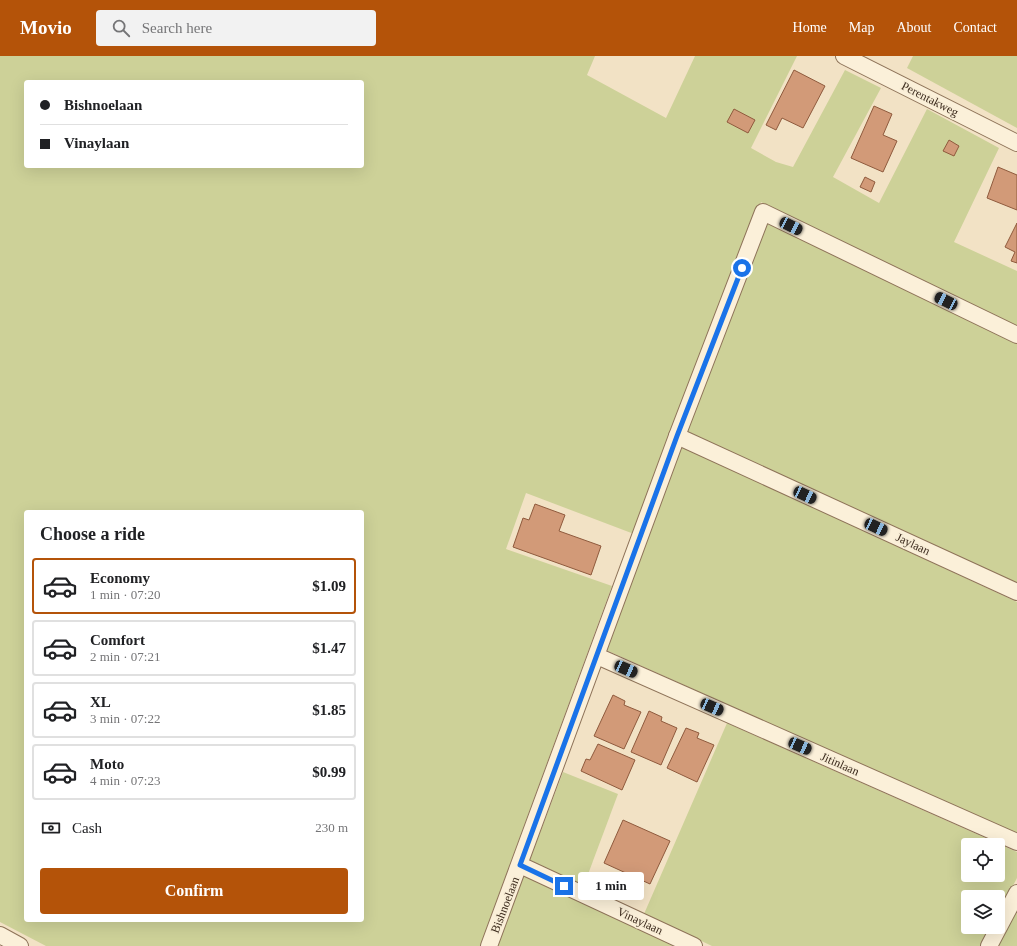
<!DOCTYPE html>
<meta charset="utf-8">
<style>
body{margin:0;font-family:"Times New Roman",serif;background:#f2f2f2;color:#202124;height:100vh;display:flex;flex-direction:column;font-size:15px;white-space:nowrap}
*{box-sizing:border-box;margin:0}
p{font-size:13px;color:#757577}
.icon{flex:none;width:22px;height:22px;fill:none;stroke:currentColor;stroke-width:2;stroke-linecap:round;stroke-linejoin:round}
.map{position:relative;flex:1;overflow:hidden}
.panel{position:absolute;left:24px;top:454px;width:340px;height:412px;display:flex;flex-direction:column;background:#fff;border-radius:4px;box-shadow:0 4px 16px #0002}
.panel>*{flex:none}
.guide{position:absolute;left:24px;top:24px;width:340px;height:88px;border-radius:4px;box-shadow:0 4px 16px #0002;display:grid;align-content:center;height:88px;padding:0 16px;background:#fff}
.tools{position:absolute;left:961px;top:782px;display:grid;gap:8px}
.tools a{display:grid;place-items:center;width:44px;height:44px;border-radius:4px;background:#fff;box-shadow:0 4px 16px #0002;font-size:20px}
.end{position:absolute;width:18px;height:18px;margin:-9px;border:5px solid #1a73e8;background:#fff;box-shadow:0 0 0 2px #fff}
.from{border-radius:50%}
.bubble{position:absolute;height:28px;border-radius:4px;background:#fff;box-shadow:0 4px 16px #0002;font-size:13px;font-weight:800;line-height:28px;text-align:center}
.car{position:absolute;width:12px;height:24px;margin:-12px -6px;border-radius:5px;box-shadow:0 0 3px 1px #0007;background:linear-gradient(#222 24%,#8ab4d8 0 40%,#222 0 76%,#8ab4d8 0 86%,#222 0)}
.guide b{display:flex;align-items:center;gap:14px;height:38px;font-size:15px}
.guide b+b{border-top:1px solid #e0e0e0}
.guide i{width:10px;height:10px;background:#202124}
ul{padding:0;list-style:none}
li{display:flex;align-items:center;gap:12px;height:56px;margin:0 8px 6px;padding:0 8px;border:2px solid #e0e0e0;border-radius:4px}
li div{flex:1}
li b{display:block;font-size:15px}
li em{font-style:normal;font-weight:800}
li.active{border-color:#b45309}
li>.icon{width:36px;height:36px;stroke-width:1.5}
h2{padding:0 16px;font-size:18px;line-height:48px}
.pay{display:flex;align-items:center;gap:10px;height:44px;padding:0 16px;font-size:15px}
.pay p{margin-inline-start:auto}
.primary-button{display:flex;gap:8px;margin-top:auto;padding:8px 16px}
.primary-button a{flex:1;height:46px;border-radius:4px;background:#b45309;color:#fff;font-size:16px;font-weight:800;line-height:46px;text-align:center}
header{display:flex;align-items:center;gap:24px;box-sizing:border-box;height:56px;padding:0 20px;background:#b45309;color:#fff}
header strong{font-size:19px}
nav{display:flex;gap:22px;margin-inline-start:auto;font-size:14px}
.search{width:280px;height:36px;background:#f2f2f2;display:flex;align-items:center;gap:10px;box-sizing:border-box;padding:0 14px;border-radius:4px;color:#757577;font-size:15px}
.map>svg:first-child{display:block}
.green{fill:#cdd198;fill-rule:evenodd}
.building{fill:#d29a78;stroke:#8f5a3d}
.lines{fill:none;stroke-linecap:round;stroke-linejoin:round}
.street-casing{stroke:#8e7359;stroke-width:18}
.street{stroke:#fbf0d9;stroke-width:16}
.route{stroke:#1a73e8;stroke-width:5}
.labels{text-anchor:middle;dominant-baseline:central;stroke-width:3;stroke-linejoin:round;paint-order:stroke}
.street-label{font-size:12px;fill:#3d2c1e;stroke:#f8edd6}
</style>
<header>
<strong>Movio</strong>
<div class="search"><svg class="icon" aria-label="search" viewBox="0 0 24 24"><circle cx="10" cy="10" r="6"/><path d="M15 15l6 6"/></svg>Search here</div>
<nav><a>Home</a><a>Map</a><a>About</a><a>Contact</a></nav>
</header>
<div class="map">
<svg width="1017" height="890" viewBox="0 0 1017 890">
<rect width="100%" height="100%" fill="#f2e2c5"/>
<!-- green -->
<g class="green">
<path d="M 0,0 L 595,0 L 587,19 L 666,62 L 695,0 L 797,0 L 751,92 L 776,106 L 793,111 L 845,14 L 881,32 L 833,121 L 879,147 L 927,53 L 999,92 L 954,186 L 1017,215 L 1017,271 L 761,146 L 634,478 L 526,437 L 506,493 L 612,530 L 480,890 L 46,890 L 0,866 ZM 26,26 L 362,26 L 362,110 L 26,110 ZM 26,456 L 362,456 L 362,864 L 26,864 Z"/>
<polygon points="913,0 1017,0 1017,72 907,12"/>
<polygon points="766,165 1017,286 1017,529 684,376"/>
<polygon points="680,389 1017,546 1017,779 606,594"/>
<path d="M 727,667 L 1017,796 L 1017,822 L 998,858 L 998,841 L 968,841 L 968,871 L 991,871 L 981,890 L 712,890 L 644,858 ZM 968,789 L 998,789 L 998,819 L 968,819 Z"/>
<polygon points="563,716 618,738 584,829 529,806"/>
<polygon points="522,819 678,890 497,890"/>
<polygon points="1017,850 1017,890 996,890"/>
</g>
<!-- building -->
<g class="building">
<polygon points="794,14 825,30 803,72 782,62 776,74 766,69"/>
<polygon points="874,50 892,58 883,79 897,85 883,116 851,102"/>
<polygon points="734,53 755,64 748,77 727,66"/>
<polygon points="949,84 959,90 954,100 943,95"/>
<polygon points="998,111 1017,119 1017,154 987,142"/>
<polygon points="865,121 875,126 871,136 860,131"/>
<polygon points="1017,167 1017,207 1011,205 1015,196 1005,191"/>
<polygon points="535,448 565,459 559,475 601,490 591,519 513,491 523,462 529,464"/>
<polygon points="613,639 625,645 624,649 641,656 624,693 594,680"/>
<polygon points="649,655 662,661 661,665 677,672 661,709 631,696"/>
<polygon points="686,672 699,677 697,682 714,689 697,726 667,712"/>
<polygon points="598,688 635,704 622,734 581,715 586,703 590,704"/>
<polygon points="623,764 670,785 650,828 604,807"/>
</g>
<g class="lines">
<defs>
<g id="street">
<polyline points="844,0 1017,87"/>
<polyline points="677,380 1017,536"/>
<polyline points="597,600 1017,786"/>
<polyline points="520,809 694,890"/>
<polyline points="0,879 20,890"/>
<polyline points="489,890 677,380 763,156 1017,279"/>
<polyline points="989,890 1017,837"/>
</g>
</defs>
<!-- street casing -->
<use href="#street" class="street-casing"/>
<!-- street -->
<use href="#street" class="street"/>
</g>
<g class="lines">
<!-- route -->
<polyline class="route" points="564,830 520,809 677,380 742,212"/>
</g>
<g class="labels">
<!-- street labels -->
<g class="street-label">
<text transform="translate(930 43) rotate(27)">Perentakweg</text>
<text transform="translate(913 488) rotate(25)">Jaylaan</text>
<text transform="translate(840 708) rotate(24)">Jitinlaan</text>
<text transform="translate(505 849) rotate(-69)">Bishnoelaan</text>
<text transform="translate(640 865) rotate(25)">Vinaylaan</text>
</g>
</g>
</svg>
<div class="tools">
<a><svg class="icon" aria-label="locate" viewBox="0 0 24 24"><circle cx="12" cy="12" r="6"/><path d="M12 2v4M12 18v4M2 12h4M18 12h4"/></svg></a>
<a><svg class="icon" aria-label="layers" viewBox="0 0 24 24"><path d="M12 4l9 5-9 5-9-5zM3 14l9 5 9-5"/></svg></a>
</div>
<i class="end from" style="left:742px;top:212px"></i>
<i class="end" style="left:564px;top:830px"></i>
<div class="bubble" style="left:578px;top:816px;width:66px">1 min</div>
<i class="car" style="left:791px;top:170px;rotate:116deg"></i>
<i class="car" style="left:946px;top:245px;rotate:296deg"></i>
<i class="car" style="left:805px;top:439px;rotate:115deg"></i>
<i class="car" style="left:876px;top:471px;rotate:115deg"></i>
<i class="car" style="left:626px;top:613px;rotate:114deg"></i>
<i class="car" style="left:712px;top:651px;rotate:114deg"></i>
<i class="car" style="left:800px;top:690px;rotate:114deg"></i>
<div class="guide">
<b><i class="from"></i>Bishnoelaan</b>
<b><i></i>Vinaylaan</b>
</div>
<section class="panel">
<h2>Choose a ride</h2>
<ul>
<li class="active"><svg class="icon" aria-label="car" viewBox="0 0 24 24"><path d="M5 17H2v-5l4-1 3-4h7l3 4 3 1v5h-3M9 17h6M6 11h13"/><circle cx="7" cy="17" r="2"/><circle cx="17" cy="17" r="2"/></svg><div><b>Economy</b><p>1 min · 07:20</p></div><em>$1.09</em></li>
<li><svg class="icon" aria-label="car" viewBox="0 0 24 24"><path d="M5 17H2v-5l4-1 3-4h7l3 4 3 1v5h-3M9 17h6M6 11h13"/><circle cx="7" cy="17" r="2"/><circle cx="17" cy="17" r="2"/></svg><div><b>Comfort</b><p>2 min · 07:21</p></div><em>$1.47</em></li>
<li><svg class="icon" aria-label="car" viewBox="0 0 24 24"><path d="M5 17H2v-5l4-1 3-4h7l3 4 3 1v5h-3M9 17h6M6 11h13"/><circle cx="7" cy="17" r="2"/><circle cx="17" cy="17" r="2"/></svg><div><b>XL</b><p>3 min · 07:22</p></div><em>$1.85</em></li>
<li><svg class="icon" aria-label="car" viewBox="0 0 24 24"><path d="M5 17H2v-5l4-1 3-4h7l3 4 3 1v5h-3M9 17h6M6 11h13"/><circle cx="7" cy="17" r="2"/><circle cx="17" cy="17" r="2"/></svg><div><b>Moto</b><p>4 min · 07:23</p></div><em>$0.99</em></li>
</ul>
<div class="pay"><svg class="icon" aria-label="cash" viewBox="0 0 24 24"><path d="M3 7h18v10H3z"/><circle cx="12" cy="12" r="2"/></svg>Cash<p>230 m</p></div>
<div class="primary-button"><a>Confirm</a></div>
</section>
</div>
